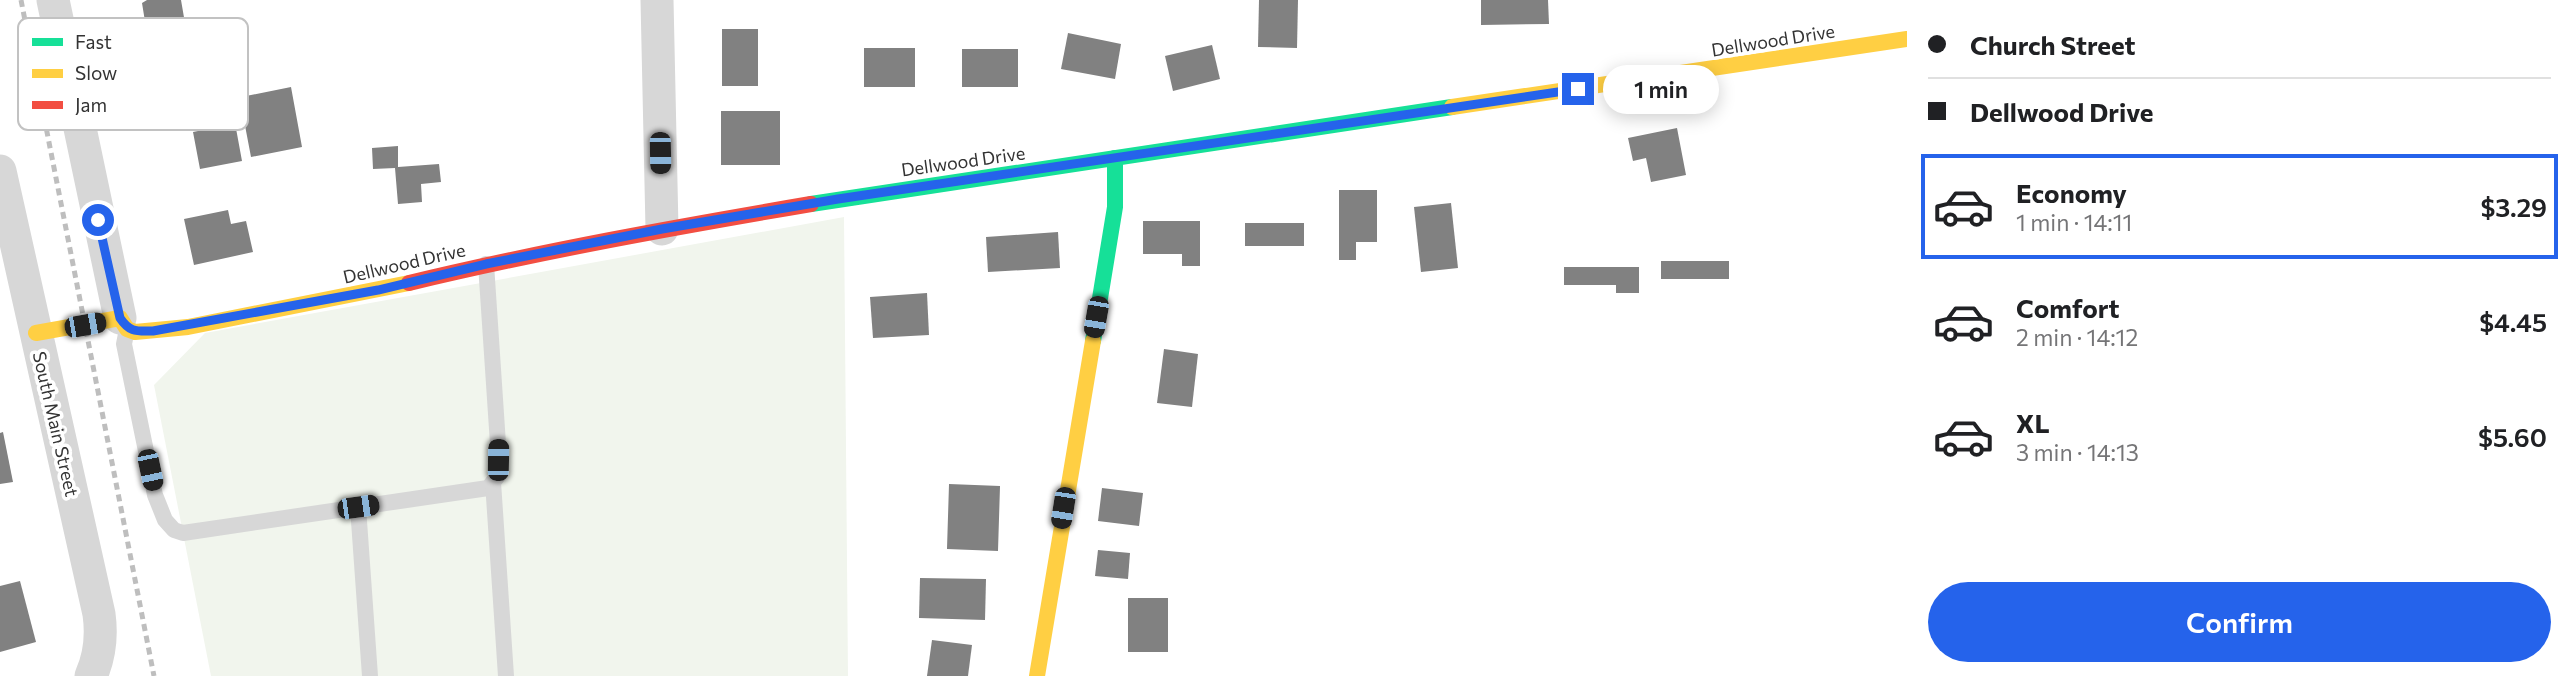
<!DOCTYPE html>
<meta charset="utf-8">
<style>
body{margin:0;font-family:Commissioner,sans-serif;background:#f2f2f2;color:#202124;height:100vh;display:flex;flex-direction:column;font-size:26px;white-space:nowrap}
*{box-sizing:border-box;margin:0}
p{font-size:23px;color:#757577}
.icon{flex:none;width:38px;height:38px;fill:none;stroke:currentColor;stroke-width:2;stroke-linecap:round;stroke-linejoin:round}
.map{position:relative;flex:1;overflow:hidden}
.details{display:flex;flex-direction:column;background:#fff;width:665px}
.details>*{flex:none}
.banner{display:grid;align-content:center;height:154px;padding:0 21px;background:#fff}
.end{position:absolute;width:32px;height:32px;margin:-16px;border:9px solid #2563eb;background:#fff;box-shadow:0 0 0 4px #fff}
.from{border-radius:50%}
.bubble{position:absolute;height:49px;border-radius:24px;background:#fff;box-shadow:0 4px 18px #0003;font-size:23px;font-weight:600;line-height:49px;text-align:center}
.car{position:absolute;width:21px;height:42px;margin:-21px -10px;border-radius:9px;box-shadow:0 0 5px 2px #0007;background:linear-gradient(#222 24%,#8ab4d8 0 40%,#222 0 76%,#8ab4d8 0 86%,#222 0)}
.banner b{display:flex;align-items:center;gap:24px;height:66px;font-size:26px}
.banner b+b{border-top:2px solid #e0e0e0}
.banner i{width:18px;height:18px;background:#202124}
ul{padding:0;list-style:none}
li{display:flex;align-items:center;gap:21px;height:105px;margin:0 14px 10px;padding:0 7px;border:4px solid transparent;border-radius:0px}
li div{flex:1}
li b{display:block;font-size:26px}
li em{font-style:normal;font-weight:600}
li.selected{border-color:#2563eb}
li>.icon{width:63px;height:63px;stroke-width:1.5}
.primary-button{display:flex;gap:14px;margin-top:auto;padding:14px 21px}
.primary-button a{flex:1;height:80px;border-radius:42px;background:#2563eb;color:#fff;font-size:28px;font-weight:600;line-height:80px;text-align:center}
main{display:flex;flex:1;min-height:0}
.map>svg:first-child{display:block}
.green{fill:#f1f5ed}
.building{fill:#818181}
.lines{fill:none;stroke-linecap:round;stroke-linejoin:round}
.lane{stroke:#d7d7d7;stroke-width:16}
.street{stroke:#d7d7d7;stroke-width:33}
.fast{stroke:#16e098;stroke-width:16}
.slow{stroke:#ffcf43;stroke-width:16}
.jam{stroke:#f24e42;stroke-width:16}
.rail{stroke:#bebebe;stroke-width:5;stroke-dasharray:7 5;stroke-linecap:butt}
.route{stroke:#2563eb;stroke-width:9}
.labels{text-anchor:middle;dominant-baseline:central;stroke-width:7;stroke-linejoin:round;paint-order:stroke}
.street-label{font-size:18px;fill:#333;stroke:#fff}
.key{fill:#fff;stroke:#c2c2c2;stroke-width:2}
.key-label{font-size:19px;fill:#333}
</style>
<main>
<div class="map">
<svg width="1907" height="676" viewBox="0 0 1907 676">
<rect width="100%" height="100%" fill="#fff"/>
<!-- green -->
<polygon class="green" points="844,217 848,676 211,676 154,385 205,333"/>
<!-- building -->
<g class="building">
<polygon points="147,0 181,0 186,29 197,27 202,57 182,61 190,111 242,101 241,97 291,87 302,147 251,157 243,115 206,122 207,128 235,123 242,161 200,169 193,132 198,131 196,124 155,131 144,67 132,69 130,60 134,59 132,48 149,46 142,3"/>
<polygon points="1259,0 1298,0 1297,48 1258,47"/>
<polygon points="1481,0 1548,0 1549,24 1481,25"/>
<rect x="722" y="29" width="36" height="57"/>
<polygon points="1068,33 1121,44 1115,79 1061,69"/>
<polygon points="1212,45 1220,79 1173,91 1165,56"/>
<rect x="864" y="48" width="51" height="39"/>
<rect x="962" y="49" width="56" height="38"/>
<rect x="721" y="111" width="59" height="54"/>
<polygon points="1677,128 1686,175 1651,182 1646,158 1633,161 1628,138"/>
<polygon points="398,146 398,167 439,164 441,182 421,184 422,202 398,204 395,168 373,169 372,148"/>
<polygon points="1339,190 1377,190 1377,242 1356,242 1356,260 1339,260"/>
<polygon points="1451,203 1458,268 1421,272 1414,207"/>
<polygon points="228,210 231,224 246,221 253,252 194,265 184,219"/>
<polygon points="1143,221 1200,221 1200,266 1182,266 1182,254 1143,254"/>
<rect x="1245" y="223" width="59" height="23"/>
<polygon points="1058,232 1060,268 988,272 986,237"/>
<rect x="1661" y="261" width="68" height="18"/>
<polygon points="1564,267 1639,267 1639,293 1616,293 1616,285 1564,285"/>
<polygon points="927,293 929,335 873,338 870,297"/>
<polygon points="1164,349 1198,354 1192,407 1157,403"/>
<polygon points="3,432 13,482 0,484 0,433"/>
<polygon points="949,484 1000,486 998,551 947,549"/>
<polygon points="1102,488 1143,493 1139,526 1098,521"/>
<polygon points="1098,550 1130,553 1128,579 1095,576"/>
<polygon points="920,578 986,579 985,620 919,618"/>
<polygon points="20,581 36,642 0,652 0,586"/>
<rect x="1128" y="598" width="40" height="54"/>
<polygon points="932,640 972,645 968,676 927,676"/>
</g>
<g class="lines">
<!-- lane -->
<g class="lane">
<polyline points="127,329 124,344 155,495 165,520 174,530 183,533 488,488 498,476 498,444 486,264"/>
<polyline points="493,482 506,676"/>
<polyline points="358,507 370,676"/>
</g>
<!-- street -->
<g class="street">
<polyline points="53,0 120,318"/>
<polyline points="657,0 662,229"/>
<path d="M 0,171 L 99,614 C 102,636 100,656 91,676"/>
</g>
<!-- fast -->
<g class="fast">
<polyline points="811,204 1452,107"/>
<polyline points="1093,341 1115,207 1115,158"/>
</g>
<!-- slow -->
<g class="slow">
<polyline points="1452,107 1907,39"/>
<polyline points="36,333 120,318 127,329 135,332 188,327 409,283"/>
<polyline points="1037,676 1093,341"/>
</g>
<!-- jam -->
<path class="jam" d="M 409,283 C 542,251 676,227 811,204"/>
<!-- rail -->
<polyline class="rail" points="21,0 154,676"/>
</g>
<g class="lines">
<!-- route -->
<path class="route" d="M 98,220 L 120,318 C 130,333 137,331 153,331 L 378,290 L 486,264 L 662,229 L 838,199 L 1578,89"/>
</g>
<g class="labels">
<!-- street labels -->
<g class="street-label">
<text transform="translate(1773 40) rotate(-9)">Dellwood Drive</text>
<text transform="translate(963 161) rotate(-8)">Dellwood Drive</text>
<text transform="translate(404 263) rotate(-13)">Dellwood Drive</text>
<text transform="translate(56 424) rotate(77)">South Main Street</text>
</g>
</g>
<!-- legend -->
<rect x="18" y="18" width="230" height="112" rx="10" class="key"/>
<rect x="32" y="38" width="31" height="8" fill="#16e098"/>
<rect x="32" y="69" width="31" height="9" fill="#ffcf43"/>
<rect x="32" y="101" width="31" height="8" fill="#f24e42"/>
<g class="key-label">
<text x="75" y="49">Fast</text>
<text x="75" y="80">Slow</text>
<text x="75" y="112">Jam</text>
</g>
</svg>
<i class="end from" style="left:98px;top:220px"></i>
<i class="end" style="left:1578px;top:89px"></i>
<div class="bubble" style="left:1603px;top:65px;width:116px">1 min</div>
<i class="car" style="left:660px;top:153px;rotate:179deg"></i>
<i class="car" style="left:1096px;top:317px;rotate:190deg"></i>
<i class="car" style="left:85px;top:325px;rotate:80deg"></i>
<i class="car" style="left:498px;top:460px;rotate:1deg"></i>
<i class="car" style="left:150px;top:470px;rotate:168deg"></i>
<i class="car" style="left:358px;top:507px;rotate:82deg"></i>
<i class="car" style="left:1063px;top:508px;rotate:189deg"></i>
</div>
<section class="details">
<div class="banner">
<b><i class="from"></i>Church Street</b>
<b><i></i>Dellwood Drive</b>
</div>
<ul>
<li class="selected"><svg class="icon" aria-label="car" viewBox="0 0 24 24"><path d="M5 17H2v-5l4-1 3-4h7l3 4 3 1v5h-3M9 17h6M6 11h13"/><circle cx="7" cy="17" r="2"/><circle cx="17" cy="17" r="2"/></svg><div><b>Economy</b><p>1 min · 14:11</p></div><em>$3.29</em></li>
<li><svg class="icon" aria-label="car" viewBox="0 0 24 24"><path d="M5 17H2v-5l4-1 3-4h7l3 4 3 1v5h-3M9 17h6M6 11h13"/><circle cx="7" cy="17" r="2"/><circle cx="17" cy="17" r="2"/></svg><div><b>Comfort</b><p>2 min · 14:12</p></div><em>$4.45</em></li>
<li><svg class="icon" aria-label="car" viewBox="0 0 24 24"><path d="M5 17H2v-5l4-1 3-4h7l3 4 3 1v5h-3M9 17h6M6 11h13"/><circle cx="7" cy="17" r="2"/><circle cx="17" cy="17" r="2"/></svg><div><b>XL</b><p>3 min · 14:13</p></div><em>$5.60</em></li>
</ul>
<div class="primary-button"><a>Confirm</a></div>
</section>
</main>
